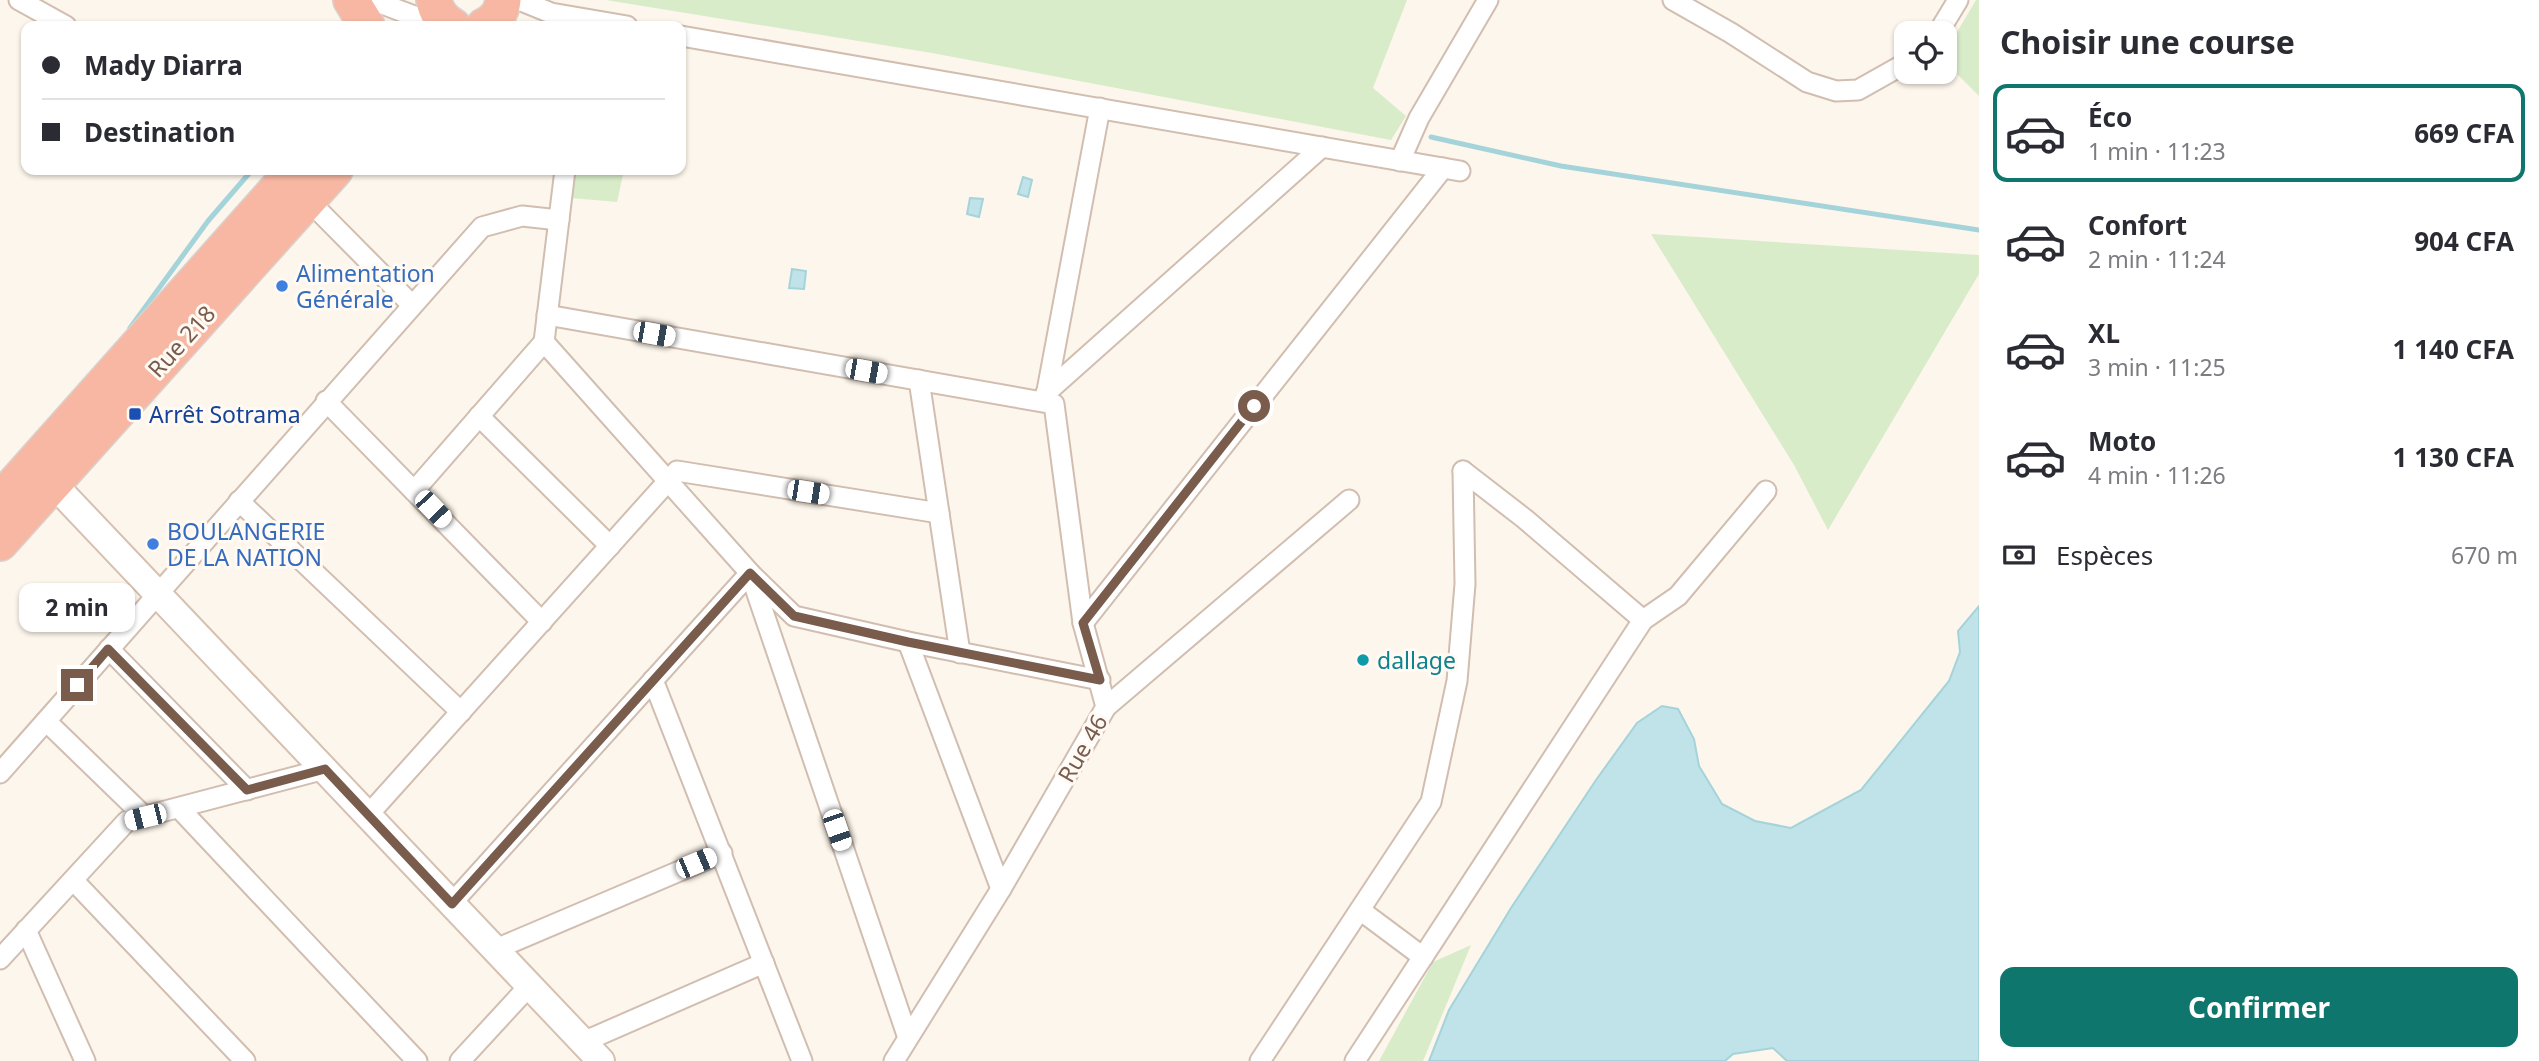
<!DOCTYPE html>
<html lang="fr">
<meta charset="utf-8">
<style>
body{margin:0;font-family:"Noto Sans",sans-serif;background:#f2f2f3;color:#2b2b33;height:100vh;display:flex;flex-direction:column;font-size:26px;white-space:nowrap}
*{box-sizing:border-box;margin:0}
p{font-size:23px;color:#7c7c81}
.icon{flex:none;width:38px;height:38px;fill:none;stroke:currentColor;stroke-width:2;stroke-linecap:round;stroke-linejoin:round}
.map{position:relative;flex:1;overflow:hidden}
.side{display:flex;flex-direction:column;background:#fff;width:560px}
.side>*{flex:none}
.hud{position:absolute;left:21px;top:21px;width:665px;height:154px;border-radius:14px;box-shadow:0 2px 5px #0004;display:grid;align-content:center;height:154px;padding:0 21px;background:#fff}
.buttons{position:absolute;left:1894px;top:21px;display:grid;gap:14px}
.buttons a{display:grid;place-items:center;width:63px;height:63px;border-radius:14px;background:#fff;box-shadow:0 2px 5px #0004;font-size:35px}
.end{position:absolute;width:32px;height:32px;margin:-16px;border:9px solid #7a5c4d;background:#fff;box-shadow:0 0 0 4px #fff}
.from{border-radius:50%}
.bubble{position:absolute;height:49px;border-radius:14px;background:#fff;box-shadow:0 2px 5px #0004;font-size:23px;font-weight:700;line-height:49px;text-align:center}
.car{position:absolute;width:21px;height:42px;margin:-21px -10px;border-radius:9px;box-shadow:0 0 5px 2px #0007;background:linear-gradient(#fff 24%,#345 0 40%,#fff 0 76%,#345 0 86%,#fff 0)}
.hud b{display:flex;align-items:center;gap:24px;height:66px;font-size:26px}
.hud b+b{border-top:2px solid #e1e1e2}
.hud i{width:18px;height:18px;background:#2b2b33}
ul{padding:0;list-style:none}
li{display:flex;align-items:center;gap:21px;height:98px;margin:0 14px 10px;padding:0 7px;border:4px solid transparent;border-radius:14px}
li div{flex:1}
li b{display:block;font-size:26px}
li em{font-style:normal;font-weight:700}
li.selected{border-color:#0f766e}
li>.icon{width:63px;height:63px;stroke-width:1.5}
h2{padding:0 21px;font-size:32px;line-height:84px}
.pay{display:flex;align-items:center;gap:18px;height:77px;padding:0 21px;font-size:26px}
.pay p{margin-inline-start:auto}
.primary-button{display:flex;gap:14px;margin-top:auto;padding:14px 21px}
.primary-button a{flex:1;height:80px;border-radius:14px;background:#0f766e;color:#fff;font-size:28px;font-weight:700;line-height:80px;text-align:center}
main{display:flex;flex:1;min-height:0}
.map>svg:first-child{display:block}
.green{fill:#d8ecc9}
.water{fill:#bfe3e8;stroke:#a5d3da;stroke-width:2}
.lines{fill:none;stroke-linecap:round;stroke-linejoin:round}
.stream{stroke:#a5d3da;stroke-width:5}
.street-casing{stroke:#d1beb0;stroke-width:23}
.secondary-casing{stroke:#d6c0b0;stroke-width:30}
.highway-casing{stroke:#dad1cd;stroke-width:38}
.street{stroke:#fff;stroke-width:19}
.secondary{stroke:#fff;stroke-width:26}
.highway{stroke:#f7b7a3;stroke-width:35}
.route{stroke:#7a5c4d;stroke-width:9}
.shop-dot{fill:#3f7fe0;stroke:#fffaf3;stroke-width:2.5}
.transit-dot{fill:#1a4fb4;stroke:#fffaf3;stroke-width:2.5}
.culture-dot{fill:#0f9aa8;stroke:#fffaf3;stroke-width:2.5}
.labels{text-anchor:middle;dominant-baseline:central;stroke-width:6;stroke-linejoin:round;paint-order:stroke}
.shop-label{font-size:23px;fill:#366cbe;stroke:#fffaf3;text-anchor:start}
.street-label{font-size:23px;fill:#7a5c4d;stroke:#fffaf3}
.transit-label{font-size:23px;fill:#164399;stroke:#fffaf3;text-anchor:start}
.culture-label{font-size:23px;fill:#0d838f;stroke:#fffaf3;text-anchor:start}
</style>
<main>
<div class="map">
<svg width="1979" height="1061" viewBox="0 0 1979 1061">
<rect width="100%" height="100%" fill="#fdf6ec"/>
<!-- green -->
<g class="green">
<polygon points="606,0 1407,0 1373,88 1406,116 1391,140 932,53"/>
<polygon points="1976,0 1979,0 1979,96 1944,61 1944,54"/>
<polygon points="573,170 624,170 617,202 571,198"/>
<polygon points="1651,234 1979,255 1979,274 1828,530 1794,465"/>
<polygon points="1471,945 1423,1061 1379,1061 1433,962"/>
</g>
<!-- water -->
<g class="water">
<polygon points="1023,177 1032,180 1028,197 1018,194"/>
<polygon points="970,198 983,199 979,217 967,214"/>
<polygon points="792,269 806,271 804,289 789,288"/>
<polygon points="1979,606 1979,1061 1787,1061 1773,1048 1733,1054 1725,1061 1429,1061 1449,1010 1511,908 1596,780 1637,723 1662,706 1678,709 1694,739 1699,766 1722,804 1755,821 1791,828 1861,790 1949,681 1960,652 1958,631"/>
</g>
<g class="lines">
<!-- stream -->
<g class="stream">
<polyline points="1431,137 1561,166 1979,230"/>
<polyline points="130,328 208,221 252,170"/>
</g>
<defs>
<g id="street">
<polyline points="19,0 66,26"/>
<polyline points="372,0 422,19 447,26"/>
<polyline points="519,0 551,13 627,26"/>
<polyline points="1673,0 1731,33 1807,82 1836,91 1858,90 1906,63"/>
<polyline points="1938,33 1958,0"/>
<polyline points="681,36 1460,171"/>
<polyline points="1400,161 1419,118 1488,0"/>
<polyline points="308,200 412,305"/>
<polyline points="547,315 1054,404 1083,623 1106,707"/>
<polyline points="544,342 750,573 907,1035"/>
<polyline points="919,380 960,653"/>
<polyline points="1046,393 1322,147"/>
<polyline points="1046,396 1100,108"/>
<polyline points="326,401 542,622"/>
<polyline points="479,416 610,546"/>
<polyline points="1463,471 1525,519 1643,620"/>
<polyline points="414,491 544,342 565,170"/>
<polyline points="239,501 461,712"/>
<polyline points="753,576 794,616 908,642 1100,680"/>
<polyline points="1083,623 1443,168"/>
<polyline points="908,642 1001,889"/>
<polyline points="109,649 247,790"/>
<polyline points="653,680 802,1061"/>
<polyline points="46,721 145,817"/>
<polyline points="0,773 482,227 522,216 559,220"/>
<polyline points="179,808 417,1061"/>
<polyline points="368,815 677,471 939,513"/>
<polyline points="73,880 245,1061"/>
<polyline points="452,903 750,573"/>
<polyline points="1360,910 1423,957"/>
<polyline points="26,930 85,1061"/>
<polyline points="496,949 722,853"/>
<polyline points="0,959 127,821 325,769"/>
<polyline points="583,1042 764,963"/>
<polyline points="460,1061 530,985"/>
<polyline points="894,1061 1001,889 1106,707 1349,500"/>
<polyline points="1260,1061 1431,802 1457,681 1465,584 1463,471"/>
<polyline points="1355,1061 1643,620 1678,596 1766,491"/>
</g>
<polyline id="secondary" points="41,471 601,1061"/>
<g id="highway">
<polyline points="351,0 367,26"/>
<path d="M 434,0 C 436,12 442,20 453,26"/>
<path d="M 484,26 C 495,21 502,12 503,0"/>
<polyline points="0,500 294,170"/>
<polyline points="0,543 335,170"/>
</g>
</defs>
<!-- street casing -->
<use href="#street" class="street-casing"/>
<!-- secondary casing -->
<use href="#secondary" class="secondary-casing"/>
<!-- highway casing -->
<use href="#highway" class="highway-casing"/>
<!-- street -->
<use href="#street" class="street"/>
<!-- secondary -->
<use href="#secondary" class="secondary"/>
<!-- highway -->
<use href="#highway" class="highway"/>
</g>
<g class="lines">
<!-- route -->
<polyline class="route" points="77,685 108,649 247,790 325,769 452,904 750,573 794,616 908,642 1100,680 1083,623 1254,406"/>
</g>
<!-- markers -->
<g class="shop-dot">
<circle cx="282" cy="286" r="7"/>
<circle cx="153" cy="544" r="7"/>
</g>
<rect class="transit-dot" x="128" y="407" width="14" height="14" rx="3.5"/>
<circle class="culture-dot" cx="1363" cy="660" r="7"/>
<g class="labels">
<!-- shop labels -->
<g class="shop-label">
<text x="296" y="273">Alimentation<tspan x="296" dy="26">Générale</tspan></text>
<text x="167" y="531">BOULANGERIE<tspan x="167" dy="26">DE LA NATION</tspan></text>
</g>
<!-- street labels -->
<g class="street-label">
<text transform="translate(181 341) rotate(-48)">Rue 218</text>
<text transform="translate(1082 748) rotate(-60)">Rue 46</text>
</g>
<!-- transit labels -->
<g class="transit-label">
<text x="149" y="414">Arrêt Sotrama</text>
</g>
<!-- culture labels -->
<g class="culture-label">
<text x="1377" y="660">dallage</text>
</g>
</g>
</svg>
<div class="buttons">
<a><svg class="icon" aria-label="locate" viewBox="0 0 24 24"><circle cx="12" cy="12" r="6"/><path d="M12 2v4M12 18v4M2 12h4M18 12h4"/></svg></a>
</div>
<i class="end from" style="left:1254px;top:406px"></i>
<i class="end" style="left:77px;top:685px"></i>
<div class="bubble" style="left:19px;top:583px;width:116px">2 min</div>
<i class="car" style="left:654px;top:334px;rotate:100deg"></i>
<i class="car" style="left:866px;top:371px;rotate:100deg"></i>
<i class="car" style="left:808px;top:492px;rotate:99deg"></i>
<i class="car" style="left:433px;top:509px;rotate:136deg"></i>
<i class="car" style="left:145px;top:817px;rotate:256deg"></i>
<i class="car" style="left:837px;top:830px;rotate:161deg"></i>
<i class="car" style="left:696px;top:863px;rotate:67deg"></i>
<div class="hud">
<b><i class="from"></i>Mady Diarra</b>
<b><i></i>Destination</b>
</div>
</div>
<section class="side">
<h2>Choisir une course</h2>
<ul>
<li class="selected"><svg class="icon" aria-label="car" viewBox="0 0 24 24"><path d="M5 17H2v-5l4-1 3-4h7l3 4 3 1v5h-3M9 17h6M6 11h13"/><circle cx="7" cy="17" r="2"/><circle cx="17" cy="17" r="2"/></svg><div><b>Éco</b><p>1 min · 11:23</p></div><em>669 CFA</em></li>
<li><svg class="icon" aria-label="car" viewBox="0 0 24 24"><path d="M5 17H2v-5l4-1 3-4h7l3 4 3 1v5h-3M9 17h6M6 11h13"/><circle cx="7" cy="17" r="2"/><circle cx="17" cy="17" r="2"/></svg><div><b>Confort</b><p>2 min · 11:24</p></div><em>904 CFA</em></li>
<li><svg class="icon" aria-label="car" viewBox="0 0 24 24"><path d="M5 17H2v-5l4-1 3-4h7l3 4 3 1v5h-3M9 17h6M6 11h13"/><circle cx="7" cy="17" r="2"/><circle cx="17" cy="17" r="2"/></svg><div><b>XL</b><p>3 min · 11:25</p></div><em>1 140 CFA</em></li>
<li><svg class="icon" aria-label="car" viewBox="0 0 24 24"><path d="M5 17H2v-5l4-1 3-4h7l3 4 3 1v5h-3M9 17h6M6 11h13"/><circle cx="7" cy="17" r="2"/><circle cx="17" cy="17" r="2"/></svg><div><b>Moto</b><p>4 min · 11:26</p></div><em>1 130 CFA</em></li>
</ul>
<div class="pay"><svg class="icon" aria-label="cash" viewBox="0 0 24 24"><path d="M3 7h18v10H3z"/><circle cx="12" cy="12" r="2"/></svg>Espèces<p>670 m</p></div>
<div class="primary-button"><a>Confirmer</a></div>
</section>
</main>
